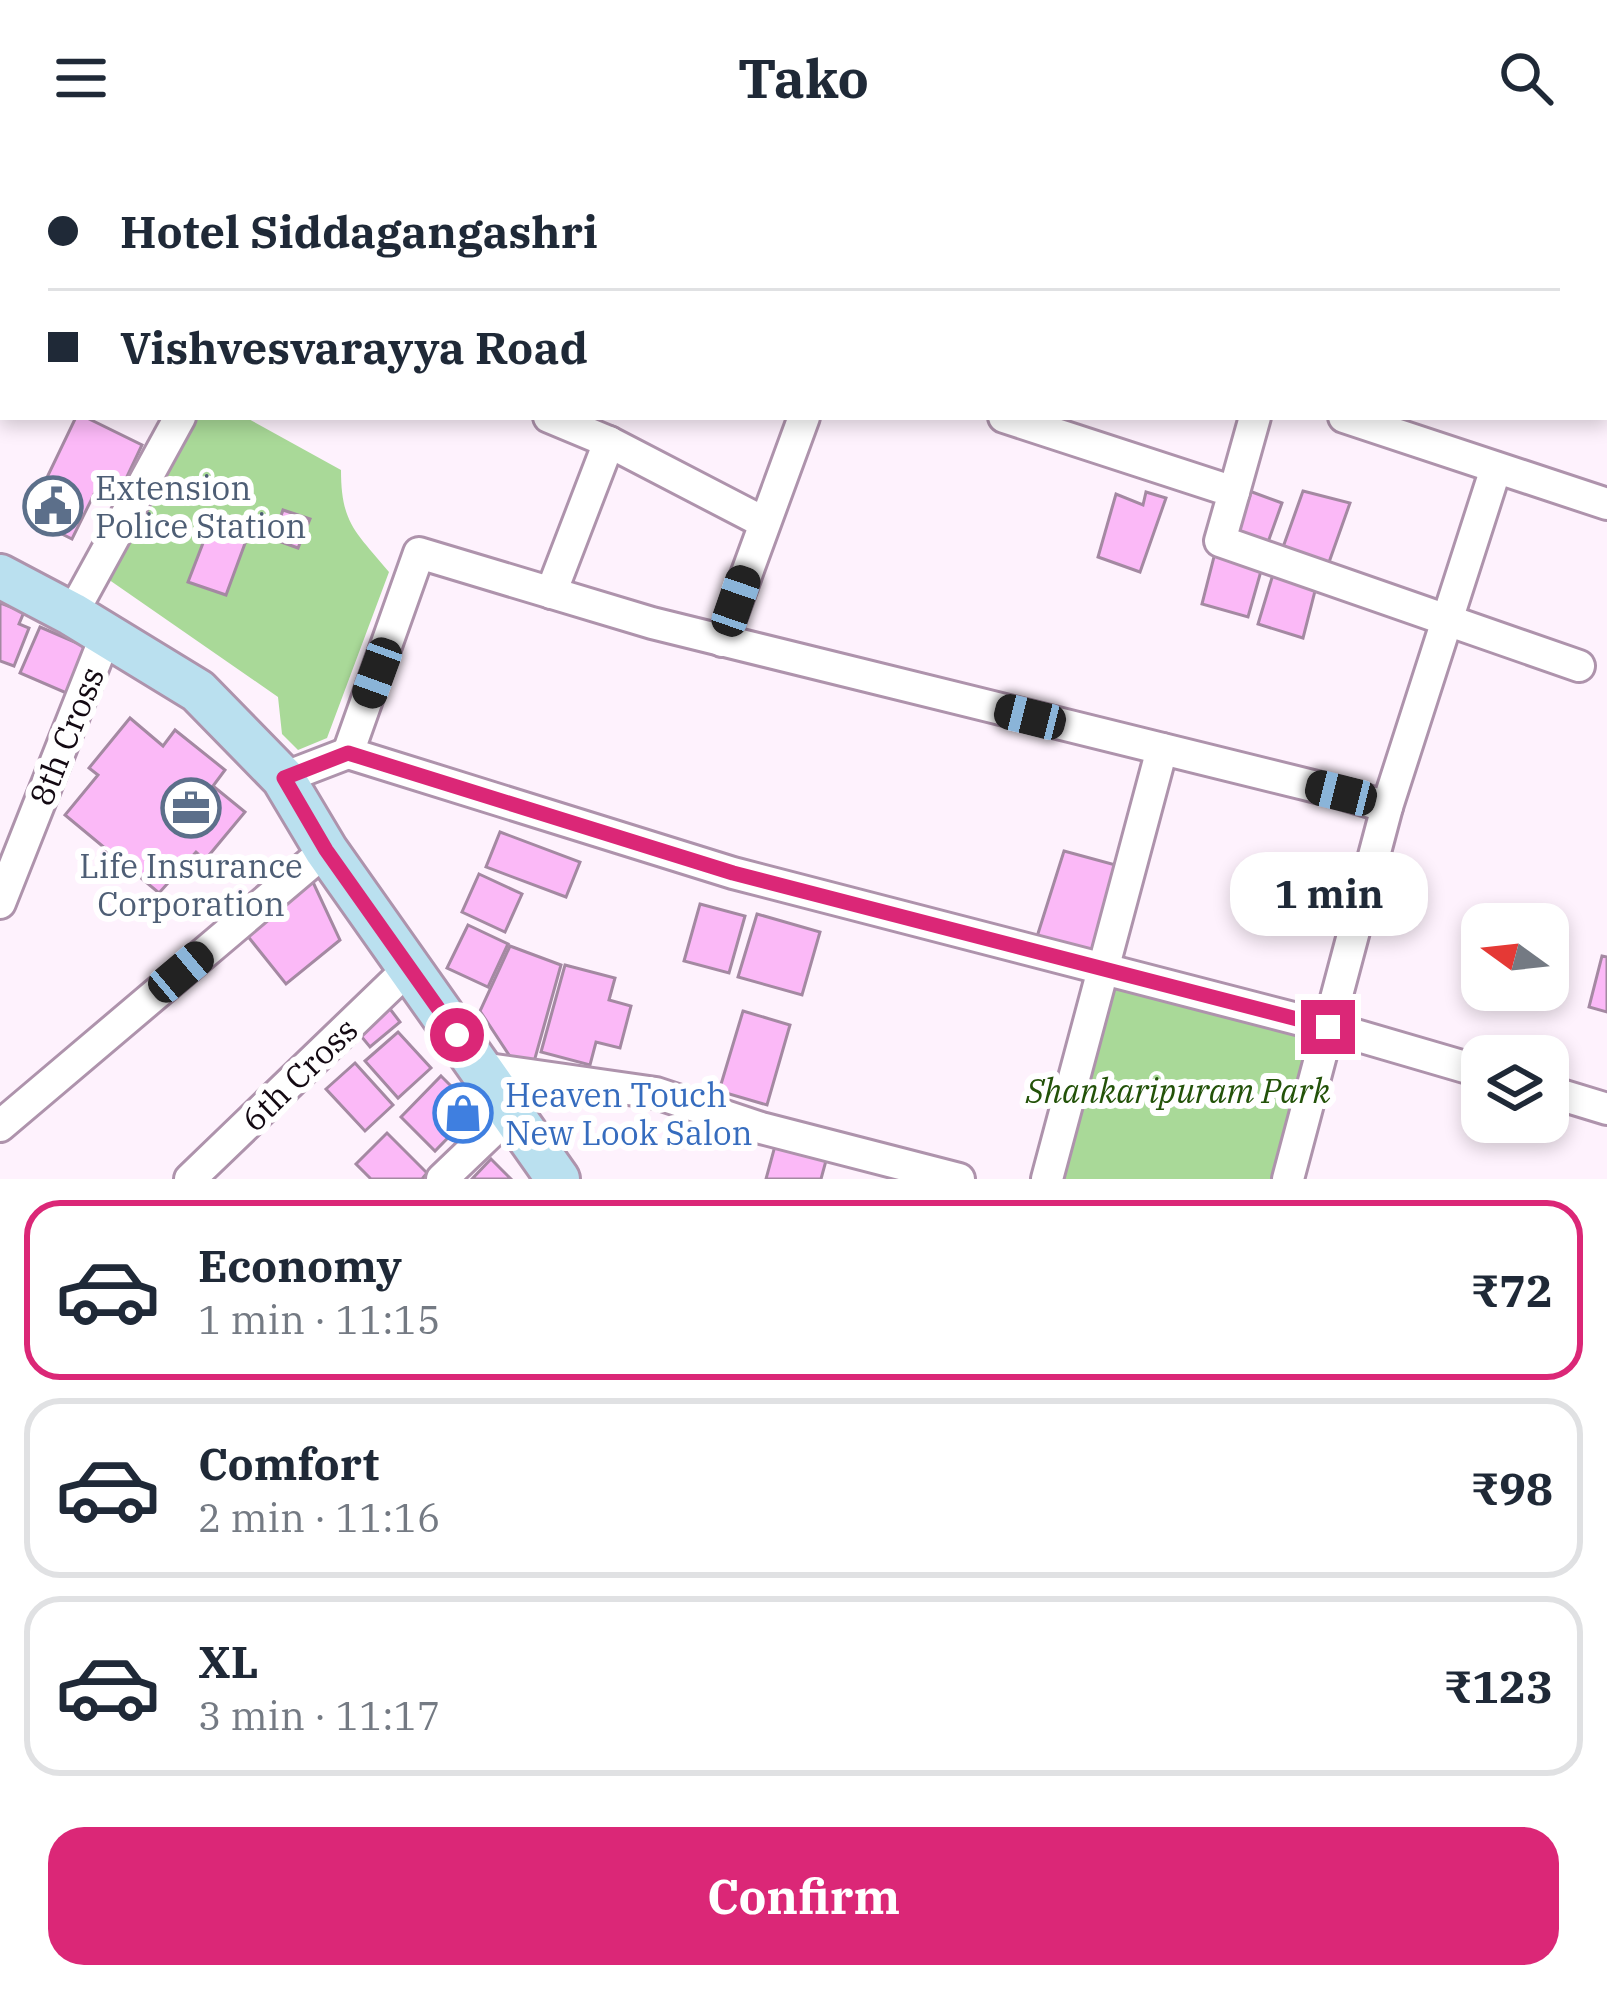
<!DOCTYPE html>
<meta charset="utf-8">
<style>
body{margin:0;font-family:"IBM Plex Serif",serif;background:#f6f6f7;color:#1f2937;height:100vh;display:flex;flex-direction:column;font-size:45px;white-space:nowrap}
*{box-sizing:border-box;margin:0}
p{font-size:39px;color:#747a83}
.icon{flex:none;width:66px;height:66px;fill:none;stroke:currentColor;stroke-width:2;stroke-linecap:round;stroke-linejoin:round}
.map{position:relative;height:1023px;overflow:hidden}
.sheet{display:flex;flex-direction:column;background:#fff;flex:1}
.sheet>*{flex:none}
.banner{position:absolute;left:0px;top:0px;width:1608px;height:264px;box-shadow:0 6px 18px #0003;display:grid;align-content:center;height:264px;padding:0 48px;background:#fff}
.needle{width:78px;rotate:285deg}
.tools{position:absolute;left:1461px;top:747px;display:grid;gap:24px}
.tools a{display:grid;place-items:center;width:108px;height:108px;border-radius:24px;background:#fff;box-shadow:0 6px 18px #0003;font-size:60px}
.end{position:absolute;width:54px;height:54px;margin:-27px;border:15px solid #db2777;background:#fff;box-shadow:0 0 0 6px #fff}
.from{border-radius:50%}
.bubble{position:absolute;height:84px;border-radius:36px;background:#fff;box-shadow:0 6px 18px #0003;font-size:39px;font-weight:800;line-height:84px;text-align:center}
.car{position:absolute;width:36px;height:72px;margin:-36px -18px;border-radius:15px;box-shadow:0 0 9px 3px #0007;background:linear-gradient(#222 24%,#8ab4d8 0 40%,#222 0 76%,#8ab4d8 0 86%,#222 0)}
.banner b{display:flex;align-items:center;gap:42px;height:114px;font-size:45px}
.banner b+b{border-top:3px solid #e0e1e3}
.banner i{width:30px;height:30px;background:#1f2937}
ul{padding:21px 0 0;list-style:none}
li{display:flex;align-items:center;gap:36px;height:180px;margin:0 24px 18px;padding:0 24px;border:6px solid #e0e1e3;border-radius:36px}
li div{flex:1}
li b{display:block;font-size:45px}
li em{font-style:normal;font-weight:800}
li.on{border-color:#db2777}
li>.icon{width:108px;height:108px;stroke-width:1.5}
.button{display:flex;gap:24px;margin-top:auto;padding:24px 48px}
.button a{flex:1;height:138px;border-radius:36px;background:#db2777;color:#fff;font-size:48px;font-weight:800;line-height:138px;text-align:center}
header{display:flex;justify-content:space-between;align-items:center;height:156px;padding:0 48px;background:#fff;font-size:54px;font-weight:800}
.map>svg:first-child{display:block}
.green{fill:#a9d998}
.building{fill:#fbb9f7;stroke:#a489a2;stroke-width:3}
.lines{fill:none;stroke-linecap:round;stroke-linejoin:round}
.lane-casing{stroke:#ae93ac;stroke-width:21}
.street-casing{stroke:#ae93ac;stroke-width:36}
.secondary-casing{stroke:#ae93ac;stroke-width:48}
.lane{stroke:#fff;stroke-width:15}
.street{stroke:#fff;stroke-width:30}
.secondary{stroke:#bae0ef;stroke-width:42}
.route{stroke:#db2777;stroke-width:15}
.labels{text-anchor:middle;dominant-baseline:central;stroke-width:12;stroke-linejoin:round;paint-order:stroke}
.service-label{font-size:33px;fill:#4e5e75;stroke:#fff;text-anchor:start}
.street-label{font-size:33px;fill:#130912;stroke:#fff}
.park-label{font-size:33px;font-style:italic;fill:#235209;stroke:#fff}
.shop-label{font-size:33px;fill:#366cbe;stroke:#fff;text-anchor:start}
</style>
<header><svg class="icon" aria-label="menu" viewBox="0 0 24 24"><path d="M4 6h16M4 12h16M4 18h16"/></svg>Tako<svg class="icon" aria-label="search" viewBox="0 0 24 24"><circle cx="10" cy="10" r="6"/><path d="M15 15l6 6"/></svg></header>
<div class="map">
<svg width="1607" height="1023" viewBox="0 0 1607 1023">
<rect width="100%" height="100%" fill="#fef2fd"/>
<!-- green -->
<g class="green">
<path d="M 193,261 L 245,261 L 341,314 C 341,368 356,376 389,416 L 327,582 L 298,594 L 282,578 L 278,541 L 105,421 Z"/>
<polygon points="1111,824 1317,879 1280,1023 1059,1023"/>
</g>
<!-- building -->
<g class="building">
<polygon points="76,261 85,261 142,289 124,327 104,318 72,383 28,361"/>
<polygon points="1244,333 1282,347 1267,389 1231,374"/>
<polygon points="1303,335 1350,347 1328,409 1282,394"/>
<polygon points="1146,336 1166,342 1140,416 1098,401 1116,338 1143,349"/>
<polygon points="283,354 310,363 298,392 273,383"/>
<polygon points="210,369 247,382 226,439 188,426"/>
<polygon points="1216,393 1263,408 1248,461 1202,448"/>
<polygon points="1274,415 1317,427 1303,482 1258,468"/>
<polygon points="0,447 24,456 19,468 29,472 14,510 0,505"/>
<polygon points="40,471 91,493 71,539 20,517"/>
<polygon points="130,562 163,590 175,574 225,614 213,630 245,656 205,704 196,696 159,737 65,659 98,619 89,612"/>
<polygon points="500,676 580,706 566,741 486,711"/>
<polygon points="1064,695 1123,711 1098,803 1035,787"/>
<polygon points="479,718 522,738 505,776 462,756"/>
<polygon points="312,724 340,784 286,828 246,778"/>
<polygon points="700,748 745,760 729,817 684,805"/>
<polygon points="757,758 820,776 802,839 738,821"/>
<polygon points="468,769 508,788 488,831 447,812"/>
<polygon points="510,790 561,809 532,913 515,908 480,855"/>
<polygon points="1602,800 1607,801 1607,856 1589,851"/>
<polygon points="565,809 615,822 609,844 631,850 620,892 596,886 590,909 541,896"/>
<polygon points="387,849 400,866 370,891 356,874"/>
<polygon points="743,855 790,869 767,949 719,935"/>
<polygon points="398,876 431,912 398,942 365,905"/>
<polygon points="355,907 393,949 365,975 326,933"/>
<polygon points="441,920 475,954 435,995 401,961"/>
<polygon points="387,977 427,1017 422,1023 371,1023 356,1008"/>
<polygon points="776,986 827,1001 821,1023 766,1023"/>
<polygon points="491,1003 511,1023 472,1023"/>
</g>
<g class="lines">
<defs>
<polyline id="lane" points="1605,10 1607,5"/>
<g id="street">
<polyline points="482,0 487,3"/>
<polyline points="698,0 699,3"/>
<polyline points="24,3 25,0"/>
<polyline points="307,3 308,0"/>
<polyline points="919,3 921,0"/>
<polyline points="1009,3 1010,0"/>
<polyline points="0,56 3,49"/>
<polyline points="549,261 609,286 763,366"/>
<polyline points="1004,261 1234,336 1220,385 1579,510"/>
<polyline points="1344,261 1607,348"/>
<polyline points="1234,336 1255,261"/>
<polyline points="551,437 609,286"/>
<polyline points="72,458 180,261"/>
<polyline points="722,485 804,261"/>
<polyline points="348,597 419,397 652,467 1341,637 1387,651"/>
<polyline points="283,622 348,597 733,717 1328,871 1482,916"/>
<polyline points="0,747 106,479"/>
<polyline points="481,912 656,937 761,972 959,1023"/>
<polyline points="1548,935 1607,953"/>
<polyline points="0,970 326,694"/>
<polyline points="190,1023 408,813"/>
<polyline points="442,1023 512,956"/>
<polyline points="1047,1023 1162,593"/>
<polyline points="1288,1023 1387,651 1496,312"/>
</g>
<polyline id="secondary" points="0,420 72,458 198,535 283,622 326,694 558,1023"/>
</defs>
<!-- lane casing -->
<use href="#lane" class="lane-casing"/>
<!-- street casing -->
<use href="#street" class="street-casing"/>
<!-- secondary casing -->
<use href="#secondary" class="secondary-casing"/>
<!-- lane -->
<use href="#lane" class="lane"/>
<!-- street -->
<use href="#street" class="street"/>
<!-- secondary -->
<use href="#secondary" class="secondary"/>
</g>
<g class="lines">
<!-- route -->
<polyline class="route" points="457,879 326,694 284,622 348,597 733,717 1328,871"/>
</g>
<!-- icons -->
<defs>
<symbol id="civic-ring" viewBox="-11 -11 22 22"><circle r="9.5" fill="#fff" stroke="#5c6f8a" stroke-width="1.5"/><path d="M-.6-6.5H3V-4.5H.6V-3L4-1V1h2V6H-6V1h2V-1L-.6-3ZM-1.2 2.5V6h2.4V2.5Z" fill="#5c6f8a"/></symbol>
<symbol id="office-ring" viewBox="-11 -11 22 22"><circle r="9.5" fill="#fff" stroke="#5c6f8a" stroke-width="1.5"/><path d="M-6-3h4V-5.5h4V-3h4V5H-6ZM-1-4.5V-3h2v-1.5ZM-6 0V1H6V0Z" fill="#5c6f8a"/></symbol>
<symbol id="shop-ring" viewBox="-11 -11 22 22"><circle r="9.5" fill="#fff" stroke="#3f7fe0" stroke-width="1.5"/><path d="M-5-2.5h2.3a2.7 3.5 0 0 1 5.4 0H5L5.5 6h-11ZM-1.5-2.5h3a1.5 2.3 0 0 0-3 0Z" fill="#3f7fe0"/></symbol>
</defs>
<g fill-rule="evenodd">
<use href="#civic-ring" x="20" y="317" width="66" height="66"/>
<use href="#office-ring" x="158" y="619" width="66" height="66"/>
<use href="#shop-ring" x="430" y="924" width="66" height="66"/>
</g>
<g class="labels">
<!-- service labels -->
<g class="service-label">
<text x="95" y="331">Extension<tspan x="95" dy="38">Police Station</tspan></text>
<text x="191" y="709" text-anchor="middle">Life Insurance<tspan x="191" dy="38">Corporation</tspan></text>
</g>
<!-- street labels -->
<g class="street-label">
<text transform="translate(66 580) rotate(-68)">8th Cross</text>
<text transform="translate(299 918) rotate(-44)">6th Cross</text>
</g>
<!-- park labels -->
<g class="park-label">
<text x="1178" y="934">Shankaripuram Park</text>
</g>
<!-- shop labels -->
<g class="shop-label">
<text x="505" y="938">Heaven Touch<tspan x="505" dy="38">New Look Salon</tspan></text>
</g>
</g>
</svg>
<div class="tools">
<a><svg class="needle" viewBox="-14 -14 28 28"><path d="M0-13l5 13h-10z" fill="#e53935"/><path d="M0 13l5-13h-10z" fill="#747a83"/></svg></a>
<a><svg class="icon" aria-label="layers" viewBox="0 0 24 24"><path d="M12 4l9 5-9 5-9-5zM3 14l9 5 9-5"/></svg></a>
</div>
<i class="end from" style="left:457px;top:879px"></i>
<i class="end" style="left:1328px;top:871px"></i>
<div class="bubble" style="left:1230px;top:696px;width:198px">1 min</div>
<i class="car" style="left:736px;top:445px;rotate:19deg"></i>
<i class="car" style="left:377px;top:517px;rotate:200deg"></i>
<i class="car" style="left:1030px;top:561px;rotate:284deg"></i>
<i class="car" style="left:1341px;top:637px;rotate:284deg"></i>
<i class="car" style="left:181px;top:816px;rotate:50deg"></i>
<div class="banner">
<b><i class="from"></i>Hotel Siddagangashri</b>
<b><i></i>Vishvesvarayya Road</b>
</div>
</div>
<section class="sheet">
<ul>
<li class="on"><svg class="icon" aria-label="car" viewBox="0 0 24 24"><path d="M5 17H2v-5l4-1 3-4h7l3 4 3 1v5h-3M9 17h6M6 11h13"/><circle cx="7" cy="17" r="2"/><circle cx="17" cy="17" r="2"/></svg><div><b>Economy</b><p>1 min · 11:15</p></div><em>₹72</em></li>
<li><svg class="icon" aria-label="car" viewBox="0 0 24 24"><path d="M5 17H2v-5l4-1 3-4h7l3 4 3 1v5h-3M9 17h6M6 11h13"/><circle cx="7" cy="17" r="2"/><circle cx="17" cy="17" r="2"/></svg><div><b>Comfort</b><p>2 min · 11:16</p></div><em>₹98</em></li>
<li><svg class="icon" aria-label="car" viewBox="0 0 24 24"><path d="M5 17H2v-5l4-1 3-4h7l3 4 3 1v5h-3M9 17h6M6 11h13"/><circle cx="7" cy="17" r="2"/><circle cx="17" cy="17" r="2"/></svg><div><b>XL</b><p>3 min · 11:17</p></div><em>₹123</em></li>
</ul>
<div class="button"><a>Confirm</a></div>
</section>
